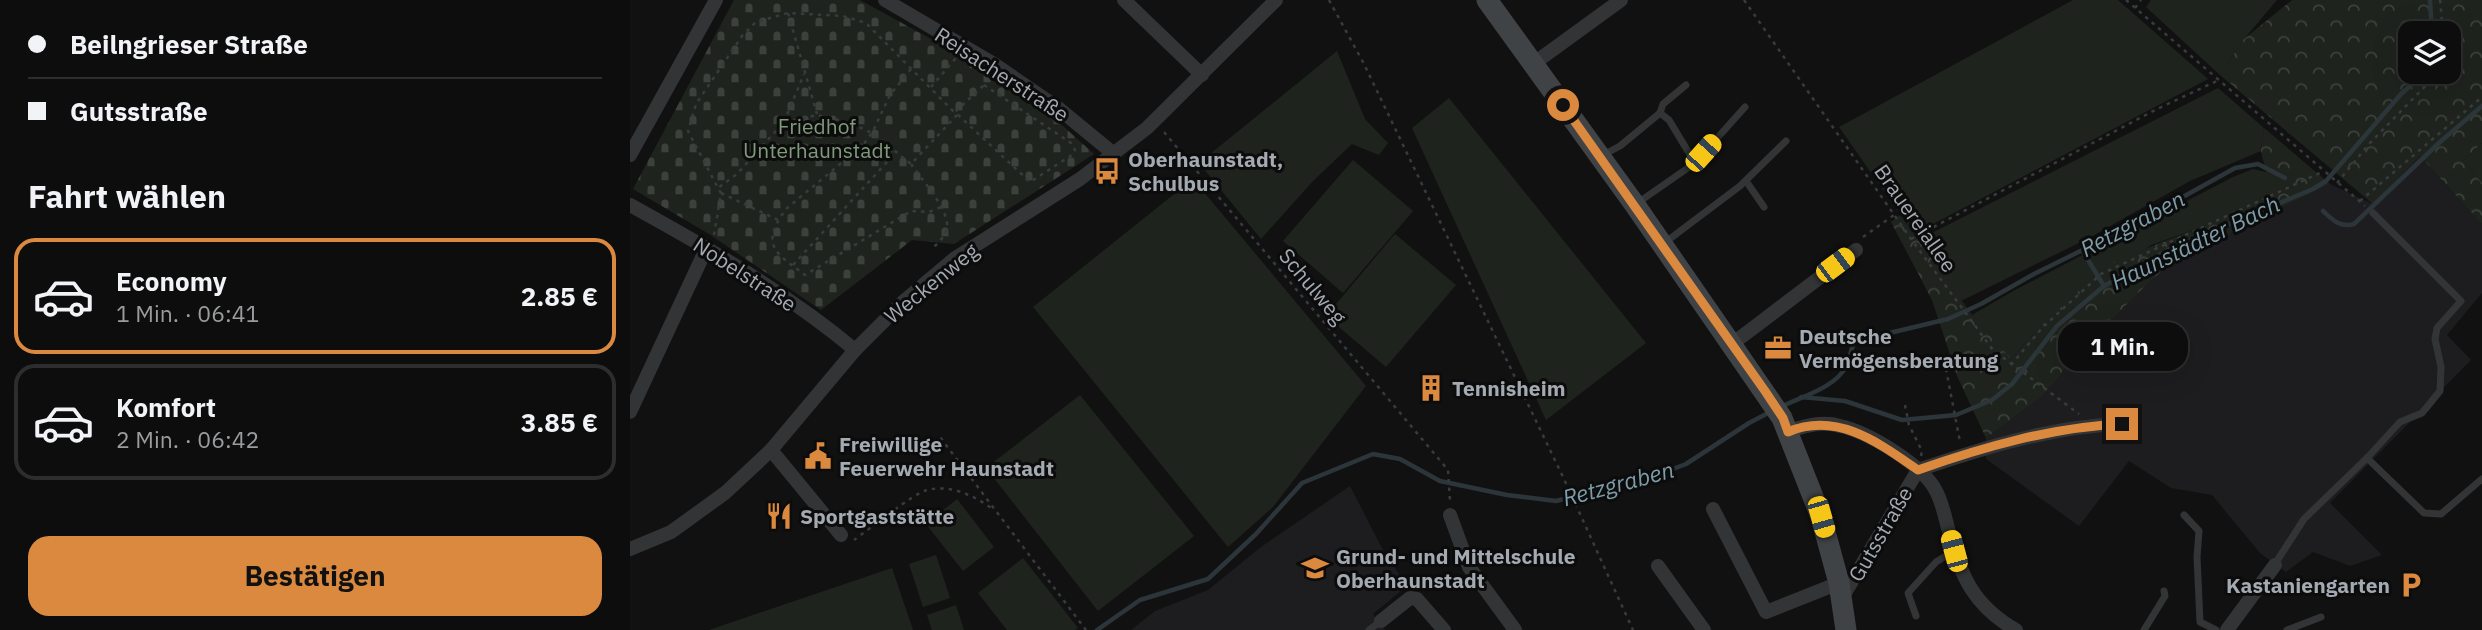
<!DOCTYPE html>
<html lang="de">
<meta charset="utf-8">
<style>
body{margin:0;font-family:"IBM Plex Sans",sans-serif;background:#1b1b1c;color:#f1f3f6;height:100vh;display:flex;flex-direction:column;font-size:26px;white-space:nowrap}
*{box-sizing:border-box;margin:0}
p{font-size:23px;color:#9a9c9e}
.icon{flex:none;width:38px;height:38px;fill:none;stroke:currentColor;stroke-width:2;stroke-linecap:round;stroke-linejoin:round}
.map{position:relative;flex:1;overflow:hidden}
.sheet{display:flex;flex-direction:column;background:#0d0d0e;width:630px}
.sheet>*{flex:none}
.guide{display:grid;align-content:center;height:154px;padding:0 28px;background:#0d0d0e}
.controls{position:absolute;left:1768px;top:21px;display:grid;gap:14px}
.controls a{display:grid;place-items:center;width:63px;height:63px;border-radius:14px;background:#0d0d0e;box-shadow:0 7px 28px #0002,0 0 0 2px #2d2d2e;font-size:35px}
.end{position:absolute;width:32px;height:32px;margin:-16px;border:9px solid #db893f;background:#111;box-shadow:0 0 0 4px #111}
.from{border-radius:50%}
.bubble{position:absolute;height:49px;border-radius:21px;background:#0d0d0e;box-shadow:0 7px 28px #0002,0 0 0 2px #2d2d2e;font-size:23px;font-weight:800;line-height:49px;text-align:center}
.car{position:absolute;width:21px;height:42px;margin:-21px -10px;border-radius:9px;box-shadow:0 0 5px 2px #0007;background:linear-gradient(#f5c518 24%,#345 0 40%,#f5c518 0 76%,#345 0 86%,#f5c518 0)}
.guide b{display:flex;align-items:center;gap:24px;height:66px;font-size:26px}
.guide b+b{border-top:2px solid #2d2d2e}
.guide i{width:18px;height:18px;background:#f1f3f6}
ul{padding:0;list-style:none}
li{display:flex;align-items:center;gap:21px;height:116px;margin:0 14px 10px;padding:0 14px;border:4px solid #2d2d2e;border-radius:21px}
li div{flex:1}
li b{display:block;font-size:26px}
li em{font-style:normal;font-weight:800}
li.selected{border-color:#db893f}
li>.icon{width:63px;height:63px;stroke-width:1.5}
h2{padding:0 28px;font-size:32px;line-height:84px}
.primary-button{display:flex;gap:14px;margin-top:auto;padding:14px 28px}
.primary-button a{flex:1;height:80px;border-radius:21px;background:#db893f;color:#111;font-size:28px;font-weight:800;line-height:80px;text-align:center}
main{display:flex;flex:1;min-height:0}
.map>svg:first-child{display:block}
.built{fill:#1d1d1f}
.green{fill:#1e241d}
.forest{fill:url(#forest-crowns);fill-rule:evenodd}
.cemetery{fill:url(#cemetery-stones)}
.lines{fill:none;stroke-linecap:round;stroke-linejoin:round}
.stream{stroke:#2c3539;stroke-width:4.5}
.path{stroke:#383b3d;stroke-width:2.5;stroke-dasharray:3.5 5;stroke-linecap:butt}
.lane{stroke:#323436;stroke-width:7}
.street{stroke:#323436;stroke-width:14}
.secondary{stroke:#404346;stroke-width:21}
.route{stroke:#db893f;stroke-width:9}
.labels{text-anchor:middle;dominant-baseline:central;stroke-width:6;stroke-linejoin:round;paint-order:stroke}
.street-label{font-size:21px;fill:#a4aab1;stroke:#0c0c0d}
.park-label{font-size:21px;fill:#809a7c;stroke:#0c0c0d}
.poi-label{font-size:21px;font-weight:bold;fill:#a4aab1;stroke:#0c0c0d;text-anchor:start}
.water-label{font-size:23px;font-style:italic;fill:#7e9da9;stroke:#0c0c0d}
</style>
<main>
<section class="sheet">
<div class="guide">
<b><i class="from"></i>Beilngrieser Straße</b>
<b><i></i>Gutsstraße</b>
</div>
<h2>Fahrt wählen</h2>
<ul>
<li class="selected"><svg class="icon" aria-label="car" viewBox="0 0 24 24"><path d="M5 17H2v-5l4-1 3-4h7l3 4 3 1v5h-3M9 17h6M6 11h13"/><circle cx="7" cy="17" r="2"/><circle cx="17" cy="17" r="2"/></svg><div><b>Economy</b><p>1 Min. · 06:41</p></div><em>2.85 €</em></li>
<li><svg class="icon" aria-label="car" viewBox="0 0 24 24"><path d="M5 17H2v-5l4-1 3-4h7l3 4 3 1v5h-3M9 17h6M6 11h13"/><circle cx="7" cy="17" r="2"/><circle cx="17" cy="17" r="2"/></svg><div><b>Komfort</b><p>2 Min. · 06:42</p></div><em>3.85 €</em></li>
</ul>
<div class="primary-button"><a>Bestätigen</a></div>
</section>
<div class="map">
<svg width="1852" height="630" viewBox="0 0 1852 630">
<defs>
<pattern id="forest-crowns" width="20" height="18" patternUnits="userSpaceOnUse" patternTransform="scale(1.75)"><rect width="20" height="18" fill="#1e241d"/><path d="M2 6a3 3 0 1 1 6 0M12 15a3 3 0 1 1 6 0" fill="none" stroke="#3c413b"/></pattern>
<pattern id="cemetery-stones" width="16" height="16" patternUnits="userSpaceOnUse" patternTransform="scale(1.75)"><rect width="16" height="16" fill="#1e241d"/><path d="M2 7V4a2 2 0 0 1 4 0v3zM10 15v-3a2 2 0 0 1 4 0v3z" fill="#3c413b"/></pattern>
</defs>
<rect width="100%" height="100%" fill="#111112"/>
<!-- built -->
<g class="built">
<polygon points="1790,156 1852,224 1852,293 1817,335 1841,360 1700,503 1752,555 1720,566 1683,552 1656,572 1630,553 1582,495 1541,488 1499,461 1449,526 1356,459 1356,438 1409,399 1426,381 1439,363 1508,293 1542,262 1700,184 1743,204"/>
<polygon points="720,486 753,550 777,586 743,614 755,630 501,630 525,611 578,590 631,547"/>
</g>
<!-- green -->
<g class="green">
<polygon points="1443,0 1488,0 1578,79 1284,234 1209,127"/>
<polygon points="1521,0 1647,0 1614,39 1590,75 1516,7"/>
<polygon points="707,51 735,119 758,143 749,155 722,144 683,181 631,239 569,163"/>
<polygon points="1588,88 1634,128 1631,151 1560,181 1459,238 1331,301 1288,240"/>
<polygon points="819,98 1016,343 916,420 782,128"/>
<polygon points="1852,143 1852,183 1833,161"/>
<polygon points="723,160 783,211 713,293 653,241"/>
<polygon points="1623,169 1636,172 1660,185 1566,229 1521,245 1412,325 1380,360 1342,315 1385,290 1603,177"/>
<polygon points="563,179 736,386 643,507 598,547 403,307"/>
<polygon points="765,234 826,285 756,367 696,316"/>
<polygon points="450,395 564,536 468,611 356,468"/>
<polygon points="327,499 364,547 333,571 296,524"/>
<polygon points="306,555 320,598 293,607 279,564"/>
<polygon points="393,558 448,628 445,630 377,630 348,593"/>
<polygon points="262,568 283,630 79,630"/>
<polygon points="326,605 334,630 302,630 297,615"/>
</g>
<!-- forest -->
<g class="forest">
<path d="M 1662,0 L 1852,0 L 1852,143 L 1833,161 L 1852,183 L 1852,224 L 1790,156 L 1743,204 L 1590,75 L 1614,39 ZM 1818,33 L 1818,72 L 1780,72 L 1780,33 Z"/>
<polygon points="1634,128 1700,184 1542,262 1508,293 1439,363 1426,381 1409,399 1356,438 1327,376 1302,300 1261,222 1270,215 1342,315 1381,359 1412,325 1465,276 1487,260 1566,229 1659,185 1636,172 1631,151"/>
</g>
<!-- cemetery -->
<polygon class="cemetery" points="104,0 230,0 312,45 433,126 464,154 324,244 282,240 191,310 79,234 3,189"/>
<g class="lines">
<!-- stream -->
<g class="stream">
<polyline points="1800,0 1802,33"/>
<path d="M 1693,211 C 1703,220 1710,228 1724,224 L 1810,142 L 1852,106"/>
<polyline points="1452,250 1474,286"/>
<polyline points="1171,397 1215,401 1272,420 1326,415 1362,400 1382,384 1427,326 1474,286 1540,249 1683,189 1696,181 1771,94 1796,72"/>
<path d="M 1153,406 C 1173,396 1204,388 1216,367 C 1221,359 1219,349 1226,341 L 1318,319 L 1351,304 L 1404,274 L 1497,228 L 1605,168 L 1628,164 L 1655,178"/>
<polyline points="467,630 510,600 578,579 626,534 672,483 743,454 770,459 810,481 877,495 926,501 1022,477 1056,464 1119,423 1142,411"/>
</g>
<!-- path -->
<g class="path">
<polyline points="699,0 734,64 934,479 1003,630"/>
<polyline points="1114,0 1281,239 1363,350 1449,414"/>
<polyline points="1496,0 1735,206"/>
<polyline points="1810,0 1813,33"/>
<polyline points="1505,8 1511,0"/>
<polyline points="158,13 187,114"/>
<path d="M 281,69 L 260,95 L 242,133 L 233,145 L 156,209 C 129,246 146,253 175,275 L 281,211 L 299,212 L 311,207"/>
<polygon points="354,85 441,143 445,150 442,155 400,182 325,112"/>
<polyline points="301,87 326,58"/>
<polyline points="154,122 174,74"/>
<polyline points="534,132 818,470 820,501"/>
<path d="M 281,164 C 291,179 319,209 317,227 C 316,236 308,243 302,249"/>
<polyline points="1707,183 1739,144 1809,72"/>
<polyline points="91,193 148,220"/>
<polyline points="1730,201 1852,97"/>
<polyline points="84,235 91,193 88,188 58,131 66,104 112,36 126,22 158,13 213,16 236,23 327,115 281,164 242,133 218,122 187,115 154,122 107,174 88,188"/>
<polyline points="1233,237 1264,215"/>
<polyline points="1281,239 1527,109 1589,80"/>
<polyline points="163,265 267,151"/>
<polyline points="1306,355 1316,369 1330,442"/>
<polyline points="1381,365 1413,327 1471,274 1694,171"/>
<polyline points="1275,405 1279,425 1292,451 1291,456"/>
<polyline points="289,450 310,437 456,630"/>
<path d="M 224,540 C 238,530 284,493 297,490 C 321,484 345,496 364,510"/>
</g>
<!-- lane -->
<g class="lane">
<polyline points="1030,113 1039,120 1065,163"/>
<polyline points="971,156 990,146 1030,113 1033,104 1056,85"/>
<polyline points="1116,181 1134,207"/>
<polyline points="1006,204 1065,163 1115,107"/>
<polyline points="1033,244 1110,186 1156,141"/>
<polyline points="1737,458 1794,513 1811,514 1852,479"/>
<polyline points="1554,515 1569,531 1567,557 1570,622 1586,630"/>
<polyline points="1645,564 1674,519 1737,458 1770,422 1792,413 1810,391 1811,367 1805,339 1807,328 1831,301 1743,213"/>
<polyline points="1286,616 1278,593 1306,562 1324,551"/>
<polyline points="739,630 751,621"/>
<polyline points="1514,630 1535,596 1534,591"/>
<polyline points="1657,630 1691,617"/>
</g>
<!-- street -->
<g class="street">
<polyline points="255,0 364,64 428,108 484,154"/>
<polyline points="494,0 572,75"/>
<polyline points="903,64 991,0"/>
<polyline points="0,155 86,0"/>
<path d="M 0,205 C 78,248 157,293 225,350"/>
<polyline points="1102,344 1226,250"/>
<polyline points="0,412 77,247"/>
<path d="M 1158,432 C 1175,425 1193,421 1210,426 C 1238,432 1293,465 1306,491 C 1313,504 1315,518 1319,532 C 1331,577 1344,606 1386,630"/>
<polyline points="141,450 211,535"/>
<polyline points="1083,509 1136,612 1209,583"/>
<polyline points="820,515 839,567 885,630"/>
<polyline points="0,549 41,532 95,493 141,450 225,350 274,301 324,259 450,179 517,128 646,0"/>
<polyline points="1028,566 1074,630"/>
<path d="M 1212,598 L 1288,470 C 1353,448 1423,426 1492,424"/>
<polyline points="751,621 780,598 787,599 814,630"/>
<polyline points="1597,630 1645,565"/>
</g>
<!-- secondary -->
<polyline class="secondary" points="857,0 1005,205 1152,418 1191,517 1209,583 1216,630"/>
</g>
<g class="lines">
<!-- route -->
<path class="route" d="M 933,105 L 1135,391 L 1153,418 L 1158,432 C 1207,411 1249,443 1288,470 C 1353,447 1423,427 1492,424"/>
</g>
<!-- icons -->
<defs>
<symbol id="bus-bare" viewBox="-9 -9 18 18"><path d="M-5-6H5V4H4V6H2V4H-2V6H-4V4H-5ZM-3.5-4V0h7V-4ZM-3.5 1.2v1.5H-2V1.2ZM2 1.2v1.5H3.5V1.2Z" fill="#db893f" stroke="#0c0c0d" stroke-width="2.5" paint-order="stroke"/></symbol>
<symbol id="office-bare" viewBox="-9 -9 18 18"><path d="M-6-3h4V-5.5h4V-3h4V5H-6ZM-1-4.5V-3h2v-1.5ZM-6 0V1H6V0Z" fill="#db893f" stroke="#0c0c0d" stroke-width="2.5" paint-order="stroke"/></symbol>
<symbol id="building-bare" viewBox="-9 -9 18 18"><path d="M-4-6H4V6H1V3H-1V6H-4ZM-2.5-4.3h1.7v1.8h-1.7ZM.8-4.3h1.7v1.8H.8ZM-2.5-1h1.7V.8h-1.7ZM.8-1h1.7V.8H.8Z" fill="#db893f" stroke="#0c0c0d" stroke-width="2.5" paint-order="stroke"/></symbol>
<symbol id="civic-bare" viewBox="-9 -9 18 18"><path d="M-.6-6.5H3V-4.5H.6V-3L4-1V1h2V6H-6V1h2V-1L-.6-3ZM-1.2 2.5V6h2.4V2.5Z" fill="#db893f" stroke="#0c0c0d" stroke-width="2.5" paint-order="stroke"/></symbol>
<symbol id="restaurant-bare" viewBox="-9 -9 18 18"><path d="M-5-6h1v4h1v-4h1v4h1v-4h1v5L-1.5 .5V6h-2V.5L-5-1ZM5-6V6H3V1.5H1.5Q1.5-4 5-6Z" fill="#db893f" stroke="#0c0c0d" stroke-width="2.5" paint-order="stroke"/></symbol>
<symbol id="school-bare" viewBox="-9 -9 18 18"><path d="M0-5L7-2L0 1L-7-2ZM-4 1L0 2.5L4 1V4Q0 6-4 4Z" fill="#db893f" stroke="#0c0c0d" stroke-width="2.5" paint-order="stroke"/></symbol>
<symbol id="parking-bare" viewBox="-9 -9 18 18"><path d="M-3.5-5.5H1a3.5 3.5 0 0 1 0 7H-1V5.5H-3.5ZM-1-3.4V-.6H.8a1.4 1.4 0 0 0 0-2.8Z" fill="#db893f" stroke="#0c0c0d" stroke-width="2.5" paint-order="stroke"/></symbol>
</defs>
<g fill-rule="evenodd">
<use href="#bus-bare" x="458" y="152" width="38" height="38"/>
<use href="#office-bare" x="1129" y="329" width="38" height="38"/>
<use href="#building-bare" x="782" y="369" width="38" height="38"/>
<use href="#civic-bare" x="169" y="437" width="38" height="38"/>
<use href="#restaurant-bare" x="130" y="497" width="38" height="38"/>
<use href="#school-bare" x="666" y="549" width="38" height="38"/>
<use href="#parking-bare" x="1762" y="566" width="38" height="38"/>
</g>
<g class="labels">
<!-- street labels -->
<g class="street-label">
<text transform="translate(372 74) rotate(33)">Reisacherstraße</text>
<text transform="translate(1286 218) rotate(55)">Brauereiallee</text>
<text transform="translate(115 274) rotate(33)">Nobelstraße</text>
<text transform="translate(301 283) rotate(-39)">Weckenweg</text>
<text transform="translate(683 286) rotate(50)">Schulweg</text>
<text transform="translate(1250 534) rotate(-60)">Gutsstraße</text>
</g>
<!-- park labels -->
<g class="park-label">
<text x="187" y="126">Friedhof<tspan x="187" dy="24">Unterhaunstadt</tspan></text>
</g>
<!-- poi labels -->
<g class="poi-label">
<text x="498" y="159">Oberhaunstadt,<tspan x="498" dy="24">Schulbus</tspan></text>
<text x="1169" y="336">Deutsche<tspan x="1169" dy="24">Vermögensberatung</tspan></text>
<text x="822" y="388">Tennisheim</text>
<text x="209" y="444">Freiwillige<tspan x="209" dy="24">Feuerwehr Haunstadt</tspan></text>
<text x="170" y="516">Sportgaststätte</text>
<text x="706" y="556">Grund- und Mittelschule<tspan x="706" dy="24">Oberhaunstadt</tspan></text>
<text x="1760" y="585" text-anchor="end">Kastaniengarten</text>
</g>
<!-- water labels -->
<g class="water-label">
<text transform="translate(1502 223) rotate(-28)">Retzgraben</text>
<text transform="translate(1565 242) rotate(-26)">Haunstädter Bach</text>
<text transform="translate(988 483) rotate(-15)">Retzgraben</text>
</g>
</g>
</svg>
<div class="controls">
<a><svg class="icon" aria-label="layers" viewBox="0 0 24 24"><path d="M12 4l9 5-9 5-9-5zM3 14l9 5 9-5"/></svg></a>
</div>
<i class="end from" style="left:933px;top:105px"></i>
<i class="end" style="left:1492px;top:424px"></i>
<div class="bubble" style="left:1428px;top:322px;width:130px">1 Min.</div>
<i class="car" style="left:1073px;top:153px;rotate:42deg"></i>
<i class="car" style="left:1205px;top:265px;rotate:53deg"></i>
<i class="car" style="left:1191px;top:517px;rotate:164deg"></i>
<i class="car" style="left:1324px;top:551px;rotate:345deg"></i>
</div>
</main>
